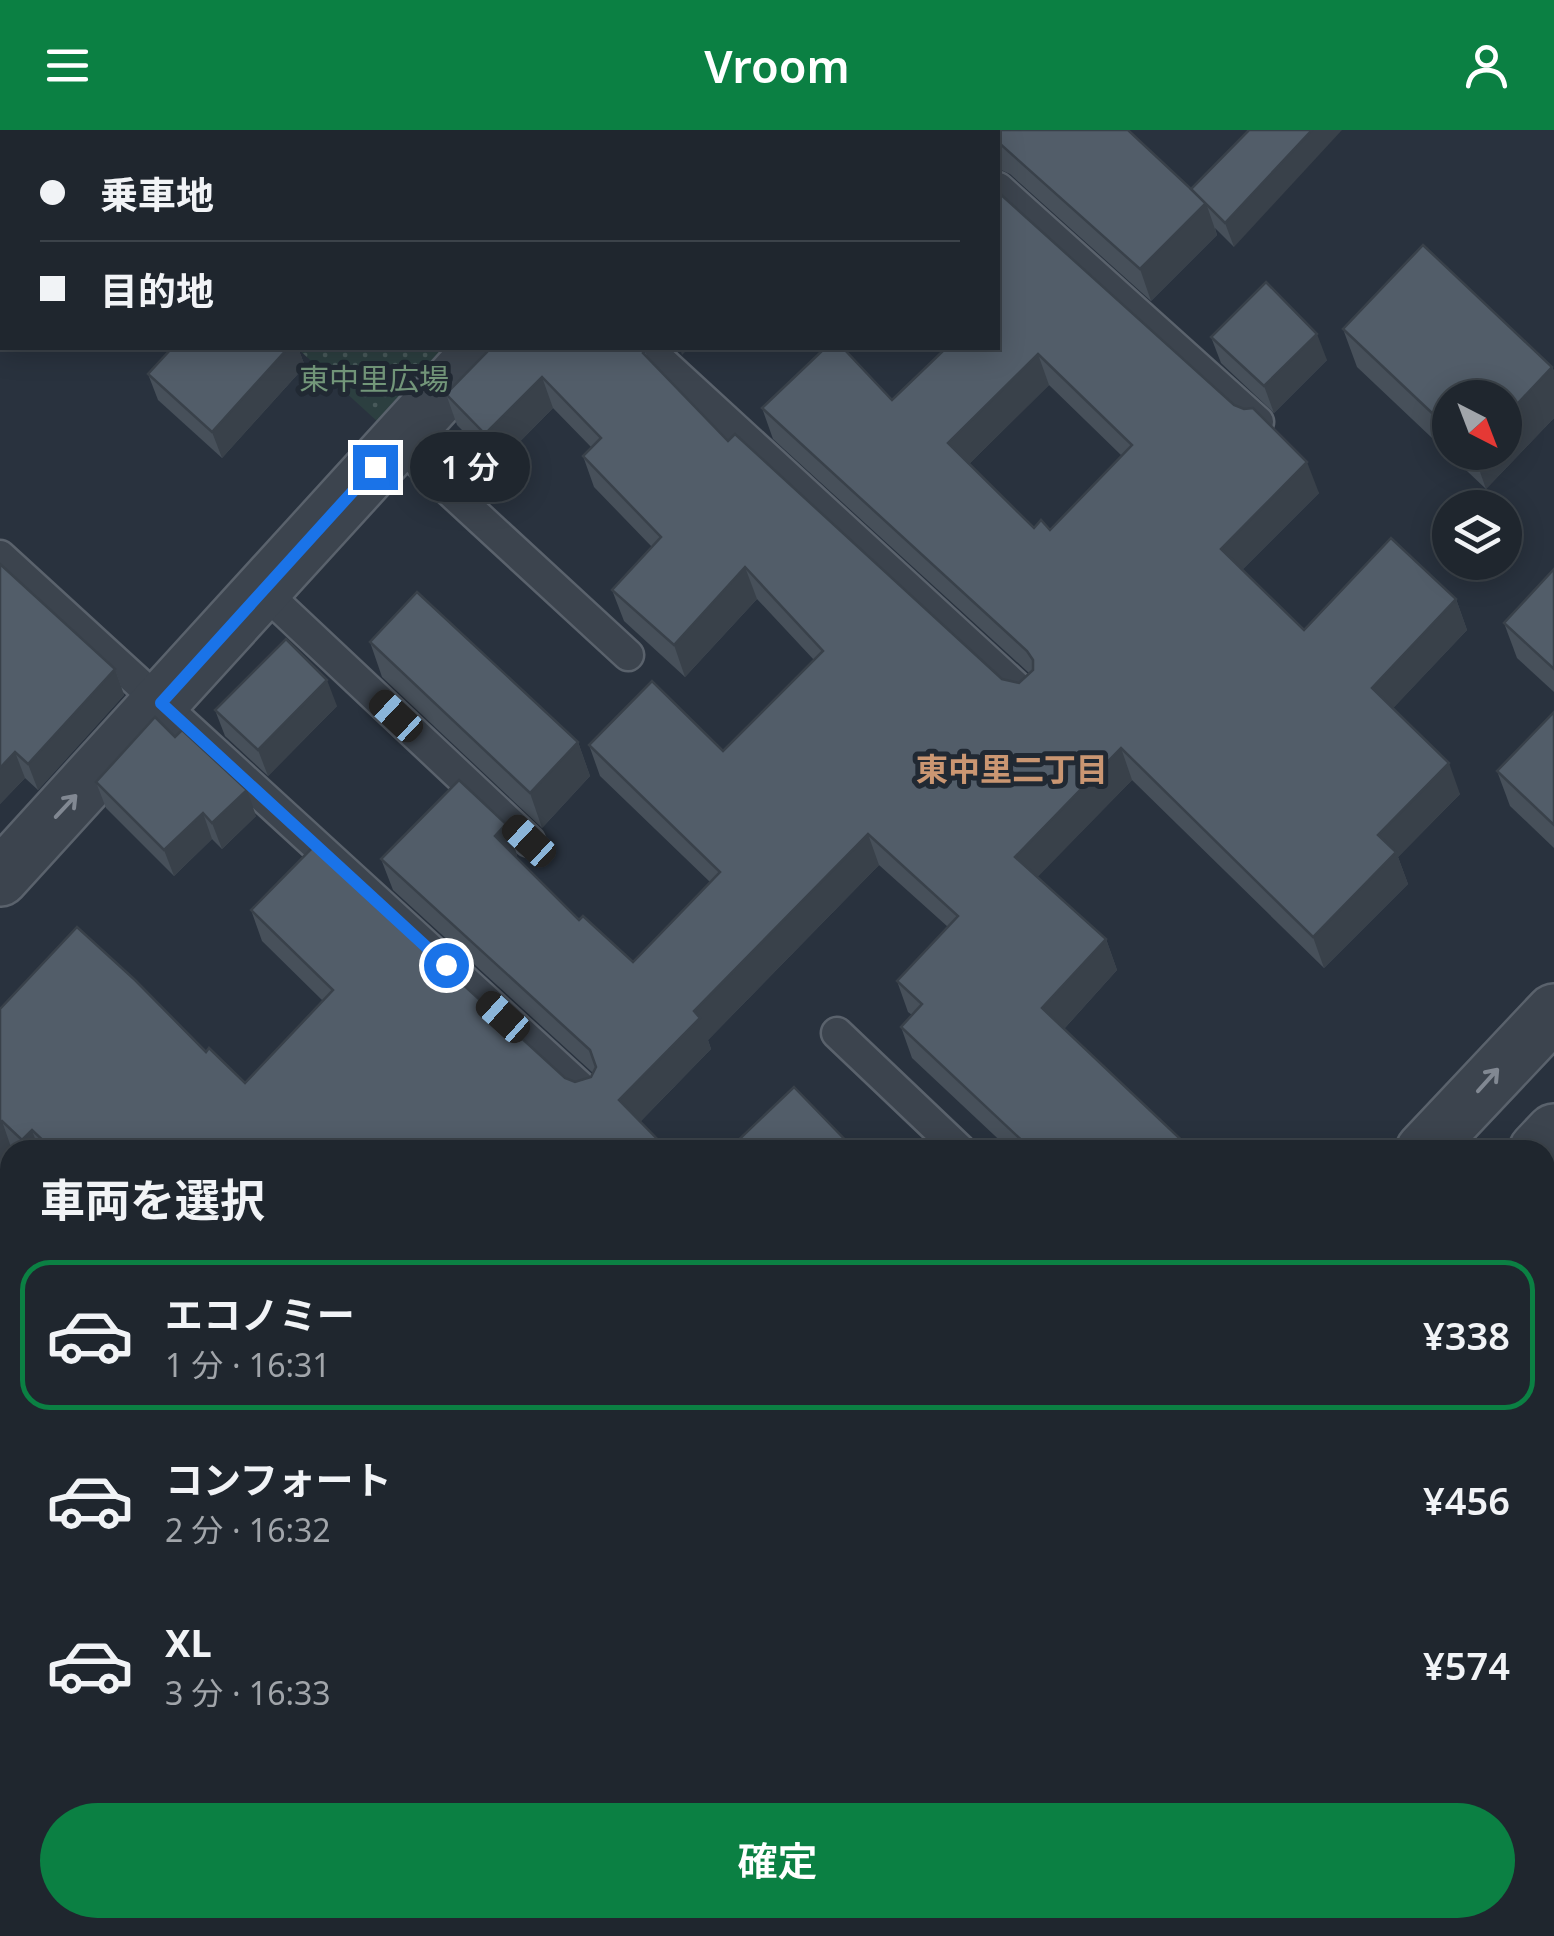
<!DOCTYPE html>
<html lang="ja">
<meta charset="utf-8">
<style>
body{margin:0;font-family:"Noto Sans","Noto Sans JP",sans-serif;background:#272e36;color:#f1f3f6;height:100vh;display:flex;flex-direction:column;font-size:38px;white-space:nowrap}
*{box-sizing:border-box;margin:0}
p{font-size:32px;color:#a1a5aa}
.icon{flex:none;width:55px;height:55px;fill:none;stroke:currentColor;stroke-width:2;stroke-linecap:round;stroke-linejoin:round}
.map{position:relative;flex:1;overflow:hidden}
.sheet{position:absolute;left:0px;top:1010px;width:1555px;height:798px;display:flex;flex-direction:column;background:#1f262e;border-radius:30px 30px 0 0;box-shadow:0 5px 25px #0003,0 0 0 2px #3c434a}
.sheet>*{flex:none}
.hud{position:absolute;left:0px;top:0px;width:1000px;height:220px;box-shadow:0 5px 25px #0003,0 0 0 2px #3c434a;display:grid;align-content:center;height:220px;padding:0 40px;background:#1f262e}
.needle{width:65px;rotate:138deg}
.controls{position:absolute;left:1432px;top:250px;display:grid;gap:20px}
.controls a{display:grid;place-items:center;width:90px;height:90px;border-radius:50%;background:#1f262e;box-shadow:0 5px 25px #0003,0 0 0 2px #3c434a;font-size:50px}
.end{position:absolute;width:45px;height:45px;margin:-22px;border:12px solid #1a73e8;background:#fff;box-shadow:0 0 0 5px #fff}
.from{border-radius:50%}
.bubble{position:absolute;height:70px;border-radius:35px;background:#1f262e;box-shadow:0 5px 25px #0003,0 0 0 2px #3c434a;font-size:32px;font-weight:600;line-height:70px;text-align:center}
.car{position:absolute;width:30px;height:60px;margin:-30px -15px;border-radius:12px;box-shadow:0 0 8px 2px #0007;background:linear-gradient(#222 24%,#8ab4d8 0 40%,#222 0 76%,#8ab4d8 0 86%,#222 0)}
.hud b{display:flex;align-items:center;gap:35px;height:95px;font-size:38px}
.hud b+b{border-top:2px solid #3c434a}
.hud i{width:25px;height:25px;background:#f1f3f6}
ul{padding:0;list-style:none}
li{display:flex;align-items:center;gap:30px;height:150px;margin:0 20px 15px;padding:0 20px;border:5px solid transparent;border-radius:30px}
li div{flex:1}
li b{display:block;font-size:38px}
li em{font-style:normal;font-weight:600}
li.current{border-color:#0b8043}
li>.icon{width:90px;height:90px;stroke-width:1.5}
h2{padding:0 40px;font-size:45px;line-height:120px}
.action{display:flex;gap:20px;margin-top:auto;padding:20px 40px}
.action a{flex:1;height:115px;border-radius:60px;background:#0b8043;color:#fff;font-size:40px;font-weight:600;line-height:115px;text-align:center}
header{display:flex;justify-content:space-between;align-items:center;height:130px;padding:0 40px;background:#0b8043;color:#fff;font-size:45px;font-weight:600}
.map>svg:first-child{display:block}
.green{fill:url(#green-dots)}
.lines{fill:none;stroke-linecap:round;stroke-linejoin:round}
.service-casing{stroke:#5a626c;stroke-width:35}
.minor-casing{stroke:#5a626c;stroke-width:60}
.tertiary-casing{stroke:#5a626c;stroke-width:60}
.primary-casing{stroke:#464d57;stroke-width:60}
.service{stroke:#3c444e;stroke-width:30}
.minor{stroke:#3c444e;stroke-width:55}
.tertiary{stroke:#3c444e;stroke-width:55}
.primary{stroke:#5b636e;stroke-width:55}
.wall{fill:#47505a;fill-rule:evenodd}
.shaded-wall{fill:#39414a}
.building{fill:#525d69;stroke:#39414a;stroke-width:2.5;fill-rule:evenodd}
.oneway{stroke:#818892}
.route{stroke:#1a73e8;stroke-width:12}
.labels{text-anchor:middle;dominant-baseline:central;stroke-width:10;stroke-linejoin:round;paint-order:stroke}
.park-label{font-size:30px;fill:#73977a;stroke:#212933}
.neighbourhood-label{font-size:32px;font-weight:bold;fill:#ca9672;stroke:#212933}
</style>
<header><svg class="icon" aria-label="menu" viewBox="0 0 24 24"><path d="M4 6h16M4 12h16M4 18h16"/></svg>Vroom<svg class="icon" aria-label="person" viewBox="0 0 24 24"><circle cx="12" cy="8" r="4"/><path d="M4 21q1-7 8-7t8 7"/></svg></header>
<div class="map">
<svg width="1554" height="1806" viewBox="0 0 1554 1806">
<defs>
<pattern id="green-dots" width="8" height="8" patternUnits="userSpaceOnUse" patternTransform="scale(2.5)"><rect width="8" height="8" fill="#2c3f40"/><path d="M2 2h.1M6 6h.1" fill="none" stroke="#48595a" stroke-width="1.8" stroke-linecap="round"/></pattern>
</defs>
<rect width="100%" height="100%" fill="#29323e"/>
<!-- green -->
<g class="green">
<polygon points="62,0 648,0 64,2"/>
<polygon points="297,218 447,218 378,292"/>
</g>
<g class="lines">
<defs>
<g id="service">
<polyline points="998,58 1258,292"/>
<polyline points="647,218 1026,566"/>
<polyline points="397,312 628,525"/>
<polyline points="0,426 589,965"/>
<polyline points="263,461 529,711"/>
<polyline points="837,903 960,1020"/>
<polyline points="597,1806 604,1798"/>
</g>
<g id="minor">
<polyline points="679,2 682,0"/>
<polyline points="0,748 483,218"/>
</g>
<g id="tertiary">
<polyline points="1424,1020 1554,882"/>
<polyline points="1537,1020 1554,1002"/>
<polyline points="710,1806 718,1798"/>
<polyline points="826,1806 834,1798"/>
</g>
<g id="primary">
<polyline points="0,1378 10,1381"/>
<polyline points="1203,1798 1225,1806"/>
</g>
</defs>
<!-- service casing -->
<use href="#service" class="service-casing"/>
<!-- minor casing -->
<use href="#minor" class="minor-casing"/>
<!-- tertiary casing -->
<use href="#tertiary" class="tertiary-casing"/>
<!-- primary casing -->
<use href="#primary" class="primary-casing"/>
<!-- service -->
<use href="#service" class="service"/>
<!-- minor -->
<use href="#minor" class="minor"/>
<!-- tertiary -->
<use href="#tertiary" class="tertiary"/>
<!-- primary -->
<use href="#primary" class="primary"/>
</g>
<!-- wall -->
<g class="wall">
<polygon points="1128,0 1191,59 1249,0 1234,117 1215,98 1217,105 1151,171 1010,44 1001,40 998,40 998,2"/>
<path d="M 998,62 L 1319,363 L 1242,440 L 1304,500 L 1456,469 L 1467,500 L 1393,578 L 1460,664 L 1398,727 L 1408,754 L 1324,838 L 1132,650 L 1037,747 L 1106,809 L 1117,840 L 1064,899 L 1192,1020 L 1010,1020 L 912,928 L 901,897 L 912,885 L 908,882 L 897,851 L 948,797 L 879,735 L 708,910 L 711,919 L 640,992 L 668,1020 L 10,1020 L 10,1025 L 0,1036 L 0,879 L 206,922 L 245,953 L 323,871 L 262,811 L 251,780 L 575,952 L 591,947 L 593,943 L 393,760 L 381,729 L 506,694 L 517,725 L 516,727 L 579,790 L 633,832 L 710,752 L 600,646 L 589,615 L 723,621 L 814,530 L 757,469 L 685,547 L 624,491 L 612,460 L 652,417 L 594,357 L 583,326 L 591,317 L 553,278 L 497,335 L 457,295 L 446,264 L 645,221 L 648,228 L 728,311 L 1002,549 L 1019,553 L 1029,543 L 773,309 L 762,278 L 892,270 L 998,218 ZM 1049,255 L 1122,326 L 1050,400 L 1034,398 L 969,334 Z"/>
<path d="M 1343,199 L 1552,237 L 1554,241 L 1554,288 L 1486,359 L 1357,237 ZM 1450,268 L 1505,322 L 1450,322 Z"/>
<polygon points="1211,207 1327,230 1274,283 1221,233"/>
<polygon points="172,218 298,218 305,236 222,328 158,270 148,244"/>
<polygon points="0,434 115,539 124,565 38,660 25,648 0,674"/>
<polygon points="1554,439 1554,562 1517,528 1504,493"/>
<polygon points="370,512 578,612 590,646 542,698 382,547"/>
<polygon points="337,576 268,646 225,606 215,580"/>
<polygon points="1554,582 1554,718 1510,676 1497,641"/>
<polygon points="96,652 256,686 222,719 212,709 174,746 106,678"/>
<polygon points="1554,1127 1554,1195 1545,1187 1545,1138"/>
<polygon points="0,1420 10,1424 10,1706 0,1702 0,1806"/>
<polygon points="1554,1505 1554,1806 1553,1806 1544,1798 1545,1798 1545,1515"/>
</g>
<!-- shaded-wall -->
<g class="shaded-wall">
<polygon points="1312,0 1342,0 1234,117 1225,93"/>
<polygon points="1206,73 1217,105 1151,171 1140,139"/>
<polygon points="1317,204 1327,230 1274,283 1264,256"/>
<polygon points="288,218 298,218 305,236 222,328 212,302"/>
<polygon points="680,218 689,218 682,225"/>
<polygon points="1038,224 1049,255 959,344 948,313"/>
<polygon points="1552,237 1554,241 1554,288 1486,359 1473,322 1505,322 1505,287"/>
<polygon points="542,247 553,278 497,335 485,304"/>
<polygon points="1307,332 1319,363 1232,450 1221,419"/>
<polygon points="745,437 757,469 685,547 674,515"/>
<polygon points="1456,469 1467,500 1383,589 1372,558"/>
<polygon points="115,539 124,565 38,660 28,634"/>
<polygon points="327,550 337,576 268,646 258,620"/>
<polygon points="578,612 590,646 542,698 530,663"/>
<polygon points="1121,618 1132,650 1027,758 1015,727"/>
<polygon points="15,622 25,648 0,674 0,638"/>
<polygon points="1449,633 1460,664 1398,727 1408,754 1324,838 1313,807 1378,705"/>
<polygon points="247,660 256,686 222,719 212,693"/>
<polygon points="203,683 212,709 174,746 164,720"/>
<polygon points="506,694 517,725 506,737 495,706"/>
<polygon points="868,704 879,735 708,910 711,919 630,1002 619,970 694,881"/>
<polygon points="1106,809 1117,840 1054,910 1042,878"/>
<polygon points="2,991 12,1020 10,1020 10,1025 0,1036 0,992"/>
<polygon points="32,1000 39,1020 25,1020 22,1010"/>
</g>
<!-- building -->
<g class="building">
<polygon points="705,0 1128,0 1206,73 1140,139 998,12 998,2 703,2"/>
<polygon points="1249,0 1312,0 1225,93 1191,59"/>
<path d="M 998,62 L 1234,275 L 1244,279 L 1253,278 L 1307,332 L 1221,419 L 1304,500 L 1391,408 L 1456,469 L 1372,558 L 1449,633 L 1378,705 L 1396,722 L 1313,807 L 1121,618 L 1015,727 L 1106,809 L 1042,878 L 1192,1020 L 1032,1020 L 901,897 L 922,874 L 897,851 L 958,786 L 868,704 L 694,881 L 700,888 L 619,970 L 668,1020 L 53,1020 L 32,1000 L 22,1010 L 2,991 L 0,992 L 0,879 L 77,797 L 135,850 L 206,922 L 209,918 L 245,953 L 333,860 L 251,780 L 313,717 L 565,948 L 575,952 L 591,947 L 596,937 L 590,920 L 381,729 L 459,650 L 506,694 L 495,706 L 579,790 L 583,786 L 633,832 L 720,742 L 589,615 L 652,551 L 723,621 L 823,521 L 745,437 L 674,515 L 612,460 L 661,407 L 583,326 L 601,308 L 542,247 L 485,304 L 446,264 L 491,218 L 642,218 L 645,221 L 643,223 L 728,311 L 735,304 L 1002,549 L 1019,553 L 1033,540 L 1033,530 L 1027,521 L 762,278 L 825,218 L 843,218 L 892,270 L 946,218 L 998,218 ZM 1038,224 L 1132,315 L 1050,400 L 1041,390 L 1034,398 L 948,313 Z"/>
<polygon points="1423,115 1552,237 1505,287 1505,268 1450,268 1450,300 1343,199"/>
<polygon points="1266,152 1317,204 1264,256 1211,207"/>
<polygon points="172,218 288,218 212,302 148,244"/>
<polygon points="0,434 115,539 28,634 15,622 0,638"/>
<polygon points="1554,439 1554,539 1504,493"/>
<polygon points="417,462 578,612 530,663 370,512"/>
<polygon points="286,509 327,550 258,620 215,580"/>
<polygon points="1554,582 1554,695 1497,641"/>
<polygon points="155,587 175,607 182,600 247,660 212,693 203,683 164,720 96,652"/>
<polygon points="794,957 855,1020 728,1020"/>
<polygon points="1554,1127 1554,1179 1545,1171 1545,1138"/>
<polygon points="0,1420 10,1424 10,1658 0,1654"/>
<polygon points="1554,1505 1554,1785 1545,1776 1545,1515"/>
<polygon points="0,1702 10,1712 10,1798 90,1798 98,1806 0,1806"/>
</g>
<!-- one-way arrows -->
<defs><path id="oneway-shaft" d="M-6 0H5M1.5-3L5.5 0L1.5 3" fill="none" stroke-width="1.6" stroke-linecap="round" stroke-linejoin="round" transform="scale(2.5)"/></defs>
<g class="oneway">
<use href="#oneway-shaft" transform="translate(66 676) rotate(-47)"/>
<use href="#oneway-shaft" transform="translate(1488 950) rotate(-48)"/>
</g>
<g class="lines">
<!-- route -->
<polyline class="route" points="375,337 161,573 446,835"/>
</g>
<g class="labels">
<!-- park labels -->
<g class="park-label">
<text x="374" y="248">東中里広場</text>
</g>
<!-- neighbourhood labels -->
<g class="neighbourhood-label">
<text x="1012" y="638">東中里二丁目</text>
</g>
</g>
</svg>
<div class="controls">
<a><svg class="needle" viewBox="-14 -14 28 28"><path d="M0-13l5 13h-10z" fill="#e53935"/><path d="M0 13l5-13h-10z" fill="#a1a5aa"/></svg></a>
<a><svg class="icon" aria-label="layers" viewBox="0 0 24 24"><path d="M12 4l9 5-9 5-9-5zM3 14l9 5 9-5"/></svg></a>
</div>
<i class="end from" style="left:446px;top:835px"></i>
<i class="end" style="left:375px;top:337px"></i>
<div class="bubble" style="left:410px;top:302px;width:120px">1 分</div>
<i class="car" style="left:396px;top:586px;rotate:313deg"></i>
<i class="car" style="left:529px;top:711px;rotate:313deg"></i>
<i class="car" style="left:503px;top:887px;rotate:312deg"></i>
<div class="hud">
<b><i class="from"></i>乗車地</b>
<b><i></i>目的地</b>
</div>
<section class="sheet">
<h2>車両を選択</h2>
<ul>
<li class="current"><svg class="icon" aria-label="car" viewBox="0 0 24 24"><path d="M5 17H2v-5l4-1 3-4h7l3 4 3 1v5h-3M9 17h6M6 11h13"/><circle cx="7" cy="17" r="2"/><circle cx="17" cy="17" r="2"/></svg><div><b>エコノミー</b><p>1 分 · 16:31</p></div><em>¥338</em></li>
<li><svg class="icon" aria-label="car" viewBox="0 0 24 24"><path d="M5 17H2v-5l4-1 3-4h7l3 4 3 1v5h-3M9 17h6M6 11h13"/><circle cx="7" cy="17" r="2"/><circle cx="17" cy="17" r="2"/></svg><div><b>コンフォート</b><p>2 分 · 16:32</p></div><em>¥456</em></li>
<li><svg class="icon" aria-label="car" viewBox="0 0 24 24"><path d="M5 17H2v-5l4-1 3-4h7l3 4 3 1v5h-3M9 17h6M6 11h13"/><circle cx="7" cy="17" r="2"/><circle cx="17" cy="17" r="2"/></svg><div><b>XL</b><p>3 分 · 16:33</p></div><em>¥574</em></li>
</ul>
<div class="action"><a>確定</a></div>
</section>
</div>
